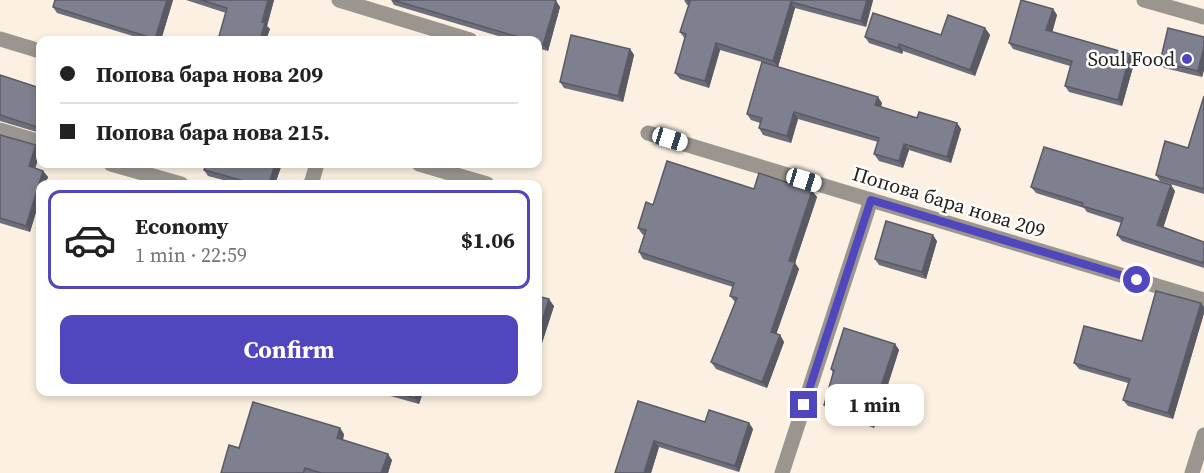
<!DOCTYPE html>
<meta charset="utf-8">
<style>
body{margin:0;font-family:"Source Serif 4",serif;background:#f2f2f2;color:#222;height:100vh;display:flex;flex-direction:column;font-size:22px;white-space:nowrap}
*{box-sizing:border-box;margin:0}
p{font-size:20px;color:#767676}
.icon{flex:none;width:33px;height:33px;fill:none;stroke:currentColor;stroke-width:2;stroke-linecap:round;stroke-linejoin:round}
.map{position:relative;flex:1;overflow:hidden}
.details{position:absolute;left:36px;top:180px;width:506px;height:216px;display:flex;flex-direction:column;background:#fff;border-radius:12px;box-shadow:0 3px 9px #0003}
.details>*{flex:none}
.guide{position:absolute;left:36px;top:36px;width:506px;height:132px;border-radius:12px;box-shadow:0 3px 9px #0003;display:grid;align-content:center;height:132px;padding:0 24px;background:#fff}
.end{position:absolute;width:27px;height:27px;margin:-14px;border:8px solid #5046bd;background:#fff;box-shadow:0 0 0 3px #fff}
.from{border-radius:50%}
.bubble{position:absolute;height:42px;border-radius:12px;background:#fff;box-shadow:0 3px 9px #0003;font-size:20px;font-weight:700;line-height:42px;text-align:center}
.car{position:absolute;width:18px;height:36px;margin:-18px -9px;border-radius:8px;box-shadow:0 0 4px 2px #0007;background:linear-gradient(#fff 24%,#345 0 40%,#fff 0 76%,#345 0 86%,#fff 0)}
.guide b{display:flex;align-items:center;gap:21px;height:57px;font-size:22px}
.guide b+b{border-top:2px solid #e0e0e0}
.guide i{width:15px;height:15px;background:#222}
ul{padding:10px 0 0;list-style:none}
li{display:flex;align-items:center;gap:18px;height:99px;margin:0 12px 9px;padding:0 12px;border:3px solid transparent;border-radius:12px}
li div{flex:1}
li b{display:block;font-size:22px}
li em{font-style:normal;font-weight:700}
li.current{border-color:#5046bd}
li>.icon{width:54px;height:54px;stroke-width:1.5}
.primary-button{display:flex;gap:12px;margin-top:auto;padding:12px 24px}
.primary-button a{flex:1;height:69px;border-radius:12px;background:#5046bd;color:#fff;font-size:24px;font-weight:700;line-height:69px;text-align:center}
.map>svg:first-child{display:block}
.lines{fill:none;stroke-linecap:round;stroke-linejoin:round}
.minor{stroke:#9a958f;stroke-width:15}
.wall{fill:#6d6e7b}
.shaded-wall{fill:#595a64}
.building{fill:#7f808f;stroke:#595a64;stroke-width:1.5}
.route{stroke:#5046bd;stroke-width:8}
.poi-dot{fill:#5046bd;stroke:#fff;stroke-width:2}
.labels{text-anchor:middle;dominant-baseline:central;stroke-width:5;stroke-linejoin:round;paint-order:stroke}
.poi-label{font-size:20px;fill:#26221c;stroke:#fff;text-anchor:end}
.street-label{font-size:20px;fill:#26221c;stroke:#fff}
</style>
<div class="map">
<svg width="1204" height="473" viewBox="0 0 1204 473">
<rect width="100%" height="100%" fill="#fbf0e1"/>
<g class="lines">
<!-- minor -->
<g class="minor">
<polyline points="339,0 470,40"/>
<polyline points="1144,0 1204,17"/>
<polyline points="0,39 40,51"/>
<polyline points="0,130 40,142"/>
<polyline points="648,133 1204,300"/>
<polyline points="111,164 181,184"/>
<polyline points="419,164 487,184"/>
<polyline points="311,184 317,164"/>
<polyline points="782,473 871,200"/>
<polyline points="1192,473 1204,435"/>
</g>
</g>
<!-- wall -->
<g class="wall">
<polygon points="173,0 161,40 146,40 57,13 53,7"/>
<polygon points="186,0 274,0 267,26 270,29 266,40 218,40 226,13"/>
<polygon points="391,0 553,0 556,1 560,7 548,51 537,48 537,40 512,40 394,5"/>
<polygon points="684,0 873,0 866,27 795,8 778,67 882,103 881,107 917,118 957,123 961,129 951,163 909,150 903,168 879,161 874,154 878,142 798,119 791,143 763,135 759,128 760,123 751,120 747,114 762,62 720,50 709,88 680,79 675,73 685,39 680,32 689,5 687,5"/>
<polygon points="1053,9 1057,15 1052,32 1135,60 1122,106 1069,92 1065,86 1070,66 1013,49 1009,43"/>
<polygon points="985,28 990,35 975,76 903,51 902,54 869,43 865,37 941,35"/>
<polygon points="1204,37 1204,70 1202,77 1164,68 1160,62"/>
<polygon points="630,49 634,55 623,102 564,88 560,82"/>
<polygon points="0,75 40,88 40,133 0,121"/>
<polygon points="1204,96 1204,194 1160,181 1156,175 1188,148"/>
<polygon points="0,135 40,152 35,168 43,171 48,177 45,184 40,184 40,199 30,232 0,223"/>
<polygon points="206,164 282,164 275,184 238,184 208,176 204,170"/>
<polygon points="1031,187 1175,191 1163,227 1204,242 1204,268 1122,241 1117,235 1121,223 1087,212 1084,208 1036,193"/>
<polygon points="754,189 812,191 817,197 795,263 799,269 776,334 780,335 784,342 767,388 716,369 711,362 735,302 730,296 733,287 643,259 639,252 644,235 642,234 638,228 653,205"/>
<polygon points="937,241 926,279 879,265 875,259"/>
<polygon points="537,296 554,306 542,343 537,342"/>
<polygon points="1201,303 1204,308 1204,313 1173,419 1128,406 1123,400 1128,383 1079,369 1074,363 1142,341"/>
<polygon points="895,344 899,350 874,428 828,411 824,405 833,373 831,369"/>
<polygon points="376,392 423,392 419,404"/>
<polygon points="638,401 705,422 749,423 753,429 739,472 659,447 651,473"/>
<polygon points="344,434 343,440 392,460 388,473 221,473 239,448"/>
</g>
<!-- shaded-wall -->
<g class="shaded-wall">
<polygon points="167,0 173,0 161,40 157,40 155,39"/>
<polygon points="268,0 274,0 267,26 270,29 266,40 260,40 262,22"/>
<polygon points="867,0 873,0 866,27 861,21"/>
<polygon points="556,1 560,7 548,51 543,45"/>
<polygon points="791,2 795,8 778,67 773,61"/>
<polygon points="1053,9 1057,15 1051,37 1046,30"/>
<polygon points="985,28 990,35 975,76 970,70"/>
<polygon points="716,43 720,50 709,88 705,81"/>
<polygon points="899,44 903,51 902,54 898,48"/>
<polygon points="1204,47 1204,70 1202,77 1198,71"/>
<polygon points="630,49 634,55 623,102 618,96"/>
<polygon points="1130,54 1135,60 1122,106 1118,100"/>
<polygon points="878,97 882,103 879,112 875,105"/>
<polygon points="794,112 798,119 791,143 787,136"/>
<polygon points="957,123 961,129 951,163 947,157"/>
<polygon points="904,144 909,150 903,168 899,161"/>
<polygon points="36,145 40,152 34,173 29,166"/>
<polygon points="275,164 282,164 275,184 269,184"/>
<polygon points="43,171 48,177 45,184 40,184 40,199 30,232 26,226"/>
<polygon points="1171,185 1175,191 1162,232 1157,225"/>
<polygon points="812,191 817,197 795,263 799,269 775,338 771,332 789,261"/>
<polygon points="933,235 937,241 926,279 922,272"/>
<polygon points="549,299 554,306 542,343 537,337"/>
<polygon points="1201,303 1204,308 1204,313 1173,419 1168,413"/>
<polygon points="780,335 784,342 767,388 762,382"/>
<polygon points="895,344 899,350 874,428 869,422"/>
<polygon points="416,392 423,392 419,404 415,398"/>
<polygon points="749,423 753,429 739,472 735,466"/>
<polygon points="340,428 344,434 342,444 337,438"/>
<polygon points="654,441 659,447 651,473 644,473"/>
<polygon points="388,454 392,460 388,473 381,473"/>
</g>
<!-- building -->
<g class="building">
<polygon points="55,0 167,0 155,39 53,7"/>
<polygon points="201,0 268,0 262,22 265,23 260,40 218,40 227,8"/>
<polygon points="393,0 553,0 556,1 543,45 537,43 537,40 529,40"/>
<polygon points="687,0 867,0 861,21 791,2 773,61 716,43 705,81 675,73 686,34 680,32 690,1"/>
<polygon points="1021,0 1053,9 1046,30 1130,54 1118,100 1065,86 1072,61 1009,43"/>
<polygon points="873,13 941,35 948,15 985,28 970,70 899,44 898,48 865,37"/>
<polygon points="1168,28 1204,37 1204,47 1198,71 1160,62"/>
<polygon points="571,35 630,49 618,96 560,82"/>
<polygon points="762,62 878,97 875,105 917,118 919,112 957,123 947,157 904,144 899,161 874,154 879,138 794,112 787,136 759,128 762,118 747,114"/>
<polygon points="0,75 40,88 40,128 0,115"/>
<polygon points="1204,96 1204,189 1156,175 1165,141 1188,148"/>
<polygon points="0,135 36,145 29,166 43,171 26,226 0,218"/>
<polygon points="1044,147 1171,185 1157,225 1204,242 1204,259 1203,263 1117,235 1123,218 1082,206 1083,203 1031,187"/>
<polygon points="667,161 754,189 759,173 812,191 789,261 795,262 771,332 780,335 762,382 711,362 737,298 730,296 734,283 639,252 646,230 638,228 646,202 653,205"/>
<polygon points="206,164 275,164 269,184 255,184 204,170"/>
<polygon points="886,221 933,235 922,272 875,259"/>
<polygon points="1156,291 1201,303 1168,413 1123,400 1130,379 1074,363 1084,326 1142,341"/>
<polygon points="537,296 549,299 537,337"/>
<polygon points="844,328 895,344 869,422 824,405 834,370 831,369"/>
<polygon points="393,392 416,392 415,398"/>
<polygon points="638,401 705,422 709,410 749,423 735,466 654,441 644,473 615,473"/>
<polygon points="253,402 340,428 337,438 388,454 381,473 321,473 305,468 303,473 221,473 229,445 239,448"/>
</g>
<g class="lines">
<!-- route -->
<polyline class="route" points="804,405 871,200 1137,280"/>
</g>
<!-- markers -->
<circle class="poi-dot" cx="1187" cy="59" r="6"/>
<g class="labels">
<!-- poi labels -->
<g class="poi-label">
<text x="1175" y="59">Soul Food</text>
</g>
<!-- street labels -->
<g class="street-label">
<text transform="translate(949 202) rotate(17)">Попова бара нова 209</text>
</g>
</g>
</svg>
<i class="end from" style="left:1137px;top:280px"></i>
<i class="end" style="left:804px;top:405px"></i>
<div class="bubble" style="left:825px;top:384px;width:99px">1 min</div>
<i class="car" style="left:670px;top:139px;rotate:107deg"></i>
<i class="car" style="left:804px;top:180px;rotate:107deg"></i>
<div class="guide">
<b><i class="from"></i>Попова бара нова 209</b>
<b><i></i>Попова бара нова 215.</b>
</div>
<section class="details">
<ul>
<li class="current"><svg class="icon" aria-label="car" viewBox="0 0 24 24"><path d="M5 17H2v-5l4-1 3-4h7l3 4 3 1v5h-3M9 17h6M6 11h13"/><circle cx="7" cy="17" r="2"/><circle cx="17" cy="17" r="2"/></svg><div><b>Economy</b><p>1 min · 22:59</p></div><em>$1.06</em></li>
</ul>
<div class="primary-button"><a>Confirm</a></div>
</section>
</div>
